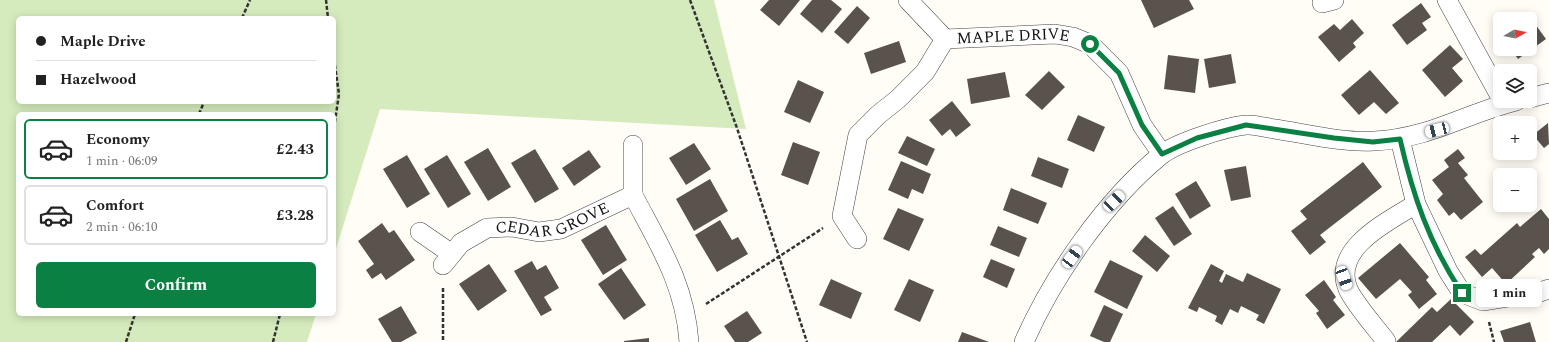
<!DOCTYPE html>
<meta charset="utf-8">
<style>
body{margin:0;font-family:Spectral,serif;background:#f2f2f2;color:#222;height:100vh;display:flex;flex-direction:column;font-size:15px;white-space:nowrap}
*{box-sizing:border-box;margin:0}
p{font-size:13px;color:#767676}
.icon{flex:none;width:22px;height:22px;fill:none;stroke:currentColor;stroke-width:2;stroke-linecap:round;stroke-linejoin:round}
.map{position:relative;flex:1;overflow:hidden}
.drawer{position:absolute;left:16px;top:112px;width:320px;height:204px;display:flex;flex-direction:column;background:#fff;border-radius:6px;box-shadow:0 2px 10px #0003}
.drawer>*{flex:none}
.guide{position:absolute;left:16px;top:16px;width:320px;height:88px;border-radius:6px;box-shadow:0 2px 10px #0003;display:grid;align-content:center;height:88px;padding:0 20px;background:#fff}
.needle{width:26px;rotate:81deg}
.tools{position:absolute;left:1493px;top:12px;display:grid;gap:8px}
.tools a{display:grid;place-items:center;width:44px;height:44px;border-radius:6px;background:#fff;box-shadow:0 2px 10px #0003;font-size:20px}
.end{position:absolute;width:18px;height:18px;margin:-9px;border:5px solid #0b8043;background:#fff;box-shadow:0 0 0 2px #fff}
.from{border-radius:50%}
.bubble{position:absolute;height:28px;border-radius:6px;background:#fff;box-shadow:0 2px 10px #0003;font-size:13px;font-weight:700;line-height:28px;text-align:center}
.car{position:absolute;width:12px;height:24px;margin:-12px -6px;border-radius:5px;box-shadow:0 0 3px 1px #0007;background:linear-gradient(#fff 24%,#345 0 40%,#fff 0 76%,#345 0 86%,#fff 0)}
.guide b{display:flex;align-items:center;gap:14px;height:38px;font-size:15px}
.guide b+b{border-top:1px solid #e0e0e0}
.guide i{width:10px;height:10px;background:#222}
ul{padding:7px 0 0;list-style:none}
li{display:flex;align-items:center;gap:12px;height:60px;margin:0 8px 6px;padding:0 12px;border:2px solid #e0e0e0;border-radius:6px}
li div{flex:1}
li b{display:block;font-size:15px}
li em{font-style:normal;font-weight:700}
li.on{border-color:#0b8043}
li>.icon{width:36px;height:36px;stroke-width:1.5}
.button{display:flex;gap:8px;margin-top:auto;padding:8px 20px}
.button a{flex:1;height:46px;border-radius:6px;background:#0b8043;color:#fff;font-size:16px;font-weight:700;line-height:46px;text-align:center}
.map>svg:first-child{display:block}
.green{fill:#d5ebbd;fill-rule:evenodd}
.building{fill:#5a524d}
.lines{fill:none;stroke-linecap:round;stroke-linejoin:round}
.street-casing{stroke:#444;stroke-width:20}
.path{stroke:#333;stroke-width:2.5;stroke-dasharray:4 2;stroke-linecap:butt}
.street{stroke:#fff;stroke-width:19}
.route{stroke:#0b8043;stroke-width:5}
.labels{text-anchor:middle;dominant-baseline:central;stroke-width:4;stroke-linejoin:round;paint-order:stroke}
.street-label{font-size:16px;fill:#111;stroke:#fff}
</style>
<div class="map">
<svg width="1549" height="342" viewBox="0 0 1549 342">
<rect width="100%" height="100%" fill="#fffdf5"/>
<!-- green -->
<path class="green" d="M 0,0 L 714,0 L 746,129 L 380,109 L 334,255 L 334,114 L 18,114 L 18,314 L 316,314 L 307,342 L 0,342 ZM 18,18 L 334,18 L 334,102 L 18,102 Z"/>
<!-- building -->
<g class="building">
<polygon points="769,0 800,0 779,26 760,10"/>
<polygon points="812,0 831,0 842,9 822,33 800,14"/>
<polygon points="1141,0 1189,0 1194,9 1154,28"/>
<polygon points="1421,3 1431,17 1422,23 1427,30 1407,45 1392,25"/>
<polygon points="857,6 870,18 848,44 834,32"/>
<polygon points="1527,13 1546,39 1518,59 1511,49 1530,49 1530,19 1519,19"/>
<polygon points="1352,19 1364,33 1353,43 1356,47 1339,62 1318,37 1334,24 1340,30"/>
<polygon points="899,41 906,62 871,74 864,53"/>
<polygon points="1450,45 1463,59 1452,68 1463,81 1445,97 1422,70"/>
<polygon points="1231,54 1236,83 1209,88 1204,59"/>
<polygon points="1168,55 1199,59 1195,93 1164,89"/>
<polygon points="1370,70 1399,103 1386,114 1374,102 1359,115 1341,95"/>
<polygon points="1049,71 1065,87 1042,110 1025,95"/>
<polygon points="1005,72 1010,97 971,104 967,79"/>
<polygon points="798,80 824,92 810,123 784,112"/>
<polygon points="952,101 971,125 956,137 950,129 942,136 929,120"/>
<polygon points="1078,115 1105,127 1094,152 1067,140"/>
<polygon points="1548,123 1549,144 1544,148 1533,135"/>
<polygon points="907,136 935,149 927,166 898,153"/>
<polygon points="793,142 820,152 808,185 781,175"/>
<polygon points="694,143 711,169 686,185 669,158"/>
<polygon points="488,148 511,187 488,201 464,162"/>
<polygon points="535,149 559,189 535,203 511,163"/>
<polygon points="1458,149 1465,158 1458,163 1468,175 1464,178 1483,202 1461,220 1454,212 1449,216 1437,200 1443,194 1432,180 1449,167 1444,160"/>
<polygon points="589,150 601,167 574,186 562,168"/>
<polygon points="407,155 430,194 407,208 383,169"/>
<polygon points="447,155 471,194 448,208 424,169"/>
<polygon points="1038,157 1069,169 1062,188 1031,176"/>
<polygon points="901,161 931,174 923,194 912,189 908,199 888,190"/>
<polygon points="1363,162 1382,187 1320,235 1326,242 1310,255 1291,231 1307,219 1300,211"/>
<polygon points="1246,166 1251,197 1231,201 1224,170"/>
<polygon points="710,179 728,211 694,231 676,199"/>
<polygon points="1196,181 1211,206 1190,219 1175,194"/>
<polygon points="1011,188 1047,203 1038,224 1003,210"/>
<polygon points="1173,206 1192,234 1174,246 1155,218"/>
<polygon points="898,208 924,219 909,251 883,239"/>
<polygon points="1541,209 1549,219 1549,249 1544,254 1539,248 1532,254 1535,257 1506,284 1492,268 1482,277 1465,257 1475,249 1481,255 1517,223 1520,227"/>
<polygon points="720,220 732,240 738,237 748,254 717,272 695,235"/>
<polygon points="382,223 389,233 394,230 415,260 386,280 381,273 372,279 366,270 374,264 358,241"/>
<polygon points="606,225 627,260 603,275 581,240"/>
<polygon points="998,226 1027,238 1019,257 990,245"/>
<polygon points="1145,235 1170,256 1157,272 1132,251"/>
<polygon points="1400,243 1429,277 1426,280 1437,294 1419,309 1408,295 1412,292 1400,279 1376,299 1358,278"/>
<polygon points="991,259 1015,269 1007,288 983,277"/>
<polygon points="1110,260 1143,276 1127,309 1094,292"/>
<polygon points="532,261 537,270 546,265 559,288 544,297 552,310 541,316 514,271"/>
<polygon points="489,264 507,291 478,311 459,284"/>
<polygon points="1211,264 1224,271 1219,281 1222,283 1226,274 1243,282 1247,273 1281,289 1264,324 1256,320 1259,315 1241,306 1238,313 1230,309 1222,325 1215,321 1217,316 1199,307 1197,312 1188,308"/>
<polygon points="621,268 646,305 624,320 598,284"/>
<polygon points="831,279 862,293 851,319 819,305"/>
<polygon points="909,279 934,290 920,322 894,310"/>
<polygon points="1324,280 1336,297 1333,300 1345,315 1327,329 1316,313 1319,311 1305,295"/>
<polygon points="1451,299 1474,322 1460,336 1450,325 1432,342 1396,342 1432,307 1437,312"/>
<polygon points="1104,305 1123,314 1110,342 1104,342 1090,336"/>
<polygon points="401,306 417,333 401,342 392,342 378,319"/>
<polygon points="747,311 762,333 748,342 735,342 724,326"/>
<polygon points="1530,322 1536,342 1504,342 1500,331"/>
<polygon points="962,332 989,342 958,342"/>
<polygon points="649,338 649,342 624,342 624,341"/>
</g>
<g class="lines">
<defs>
<g id="street">
<path id="s1" d="M 908,0 L 945,39 L 1055,34 L 1073,37 L 1090,44 L 1119,73 L 1142,125 L 1162,154"/>
<polyline points="1447,0 1500,96"/>
<polyline points="1322,3 1334,0"/>
<polyline points="1530,98 1549,93"/>
<polyline points="1400,139 1416,204 1448,271 1462,293 1483,301 1540,292 1549,289"/>
<polyline points="633,195 633,145"/>
<polyline points="420,232 452,254"/>
<polyline points="857,239 842,216 858,135 878,115 898,99 925,72 945,39"/>
<path id="s2" d="M 443,265 L 461,243 L 487,228 L 512,227 L 539,232 L 561,229 L 633,195 C 659,245 685,284 689,342"/>
<path d="M 1386,341 C 1376,328 1354,303 1348,289 C 1331,248 1389,221 1416,204"/>
<path d="M 1024,342 C 1053,276 1105,201 1161,155 C 1176,143 1225,127 1246,125 C 1255,124 1266,128 1275,129 C 1307,134 1343,143 1374,141 C 1428,139 1467,113 1516,101"/>
</g>
</defs>
<!-- street casing -->
<use href="#street" class="street-casing"/>
<!-- path -->
<g class="path">
<polyline points="326,0 328,18"/>
<polyline points="690,0 737,128 807,342"/>
<polyline points="242,18 250,0"/>
<polyline points="334,59 339,94 334,128"/>
<polyline points="199,114 204,102"/>
<polyline points="443,288 443,342"/>
<polyline points="706,304 823,228"/>
<polyline points="1489,322 1494,342"/>
<polyline points="126,342 135,314"/>
<polyline points="273,342 280,314"/>
</g>
<!-- street -->
<use href="#street" class="street"/>
</g>
<g class="lines">
<!-- route -->
<path class="route" d="M 1090,44 L 1119,73 L 1142,125 L 1162,154 L 1197,138 L 1246,125 L 1334,138 L 1373,142 L 1400,139 C 1413,196 1429,243 1462,293"/>
</g>
<g class="labels">
<!-- street labels -->
<g class="street-label">
<text stroke="none"><textPath href="#s1" startOffset="122">MAPLE DRIVE</textPath></text>
<text stroke="none"><textPath href="#s2" startOffset="126">CEDAR GROVE</textPath></text>
</g>
</g>
</svg>
<div class="tools">
<a><svg class="needle" viewBox="-14 -14 28 28"><path d="M0-13l5 13h-10z" fill="#e53935"/><path d="M0 13l5-13h-10z" fill="#767676"/></svg></a>
<a><svg class="icon" aria-label="layers" viewBox="0 0 24 24"><path d="M12 4l9 5-9 5-9-5zM3 14l9 5 9-5"/></svg></a>
<a>+</a>
<a>−</a>
</div>
<i class="end from" style="left:1090px;top:44px"></i>
<i class="end" style="left:1462px;top:293px"></i>
<div class="bubble" style="left:1476px;top:279px;width:66px">1 min</div>
<i class="car" style="left:1437px;top:130px;rotate:256deg"></i>
<i class="car" style="left:1114px;top:201px;rotate:46deg"></i>
<i class="car" style="left:1072px;top:257px;rotate:37deg"></i>
<i class="car" style="left:1344px;top:278px;rotate:160deg"></i>
<div class="guide">
<b><i class="from"></i>Maple Drive</b>
<b><i></i>Hazelwood</b>
</div>
<section class="drawer">
<ul>
<li class="on"><svg class="icon" aria-label="car" viewBox="0 0 24 24"><path d="M5 17H2v-5l4-1 3-4h7l3 4 3 1v5h-3M9 17h6M6 11h13"/><circle cx="7" cy="17" r="2"/><circle cx="17" cy="17" r="2"/></svg><div><b>Economy</b><p>1 min · 06:09</p></div><em>£2.43</em></li>
<li><svg class="icon" aria-label="car" viewBox="0 0 24 24"><path d="M5 17H2v-5l4-1 3-4h7l3 4 3 1v5h-3M9 17h6M6 11h13"/><circle cx="7" cy="17" r="2"/><circle cx="17" cy="17" r="2"/></svg><div><b>Comfort</b><p>2 min · 06:10</p></div><em>£3.28</em></li>
</ul>
<div class="button"><a>Confirm</a></div>
</section>
</div>
